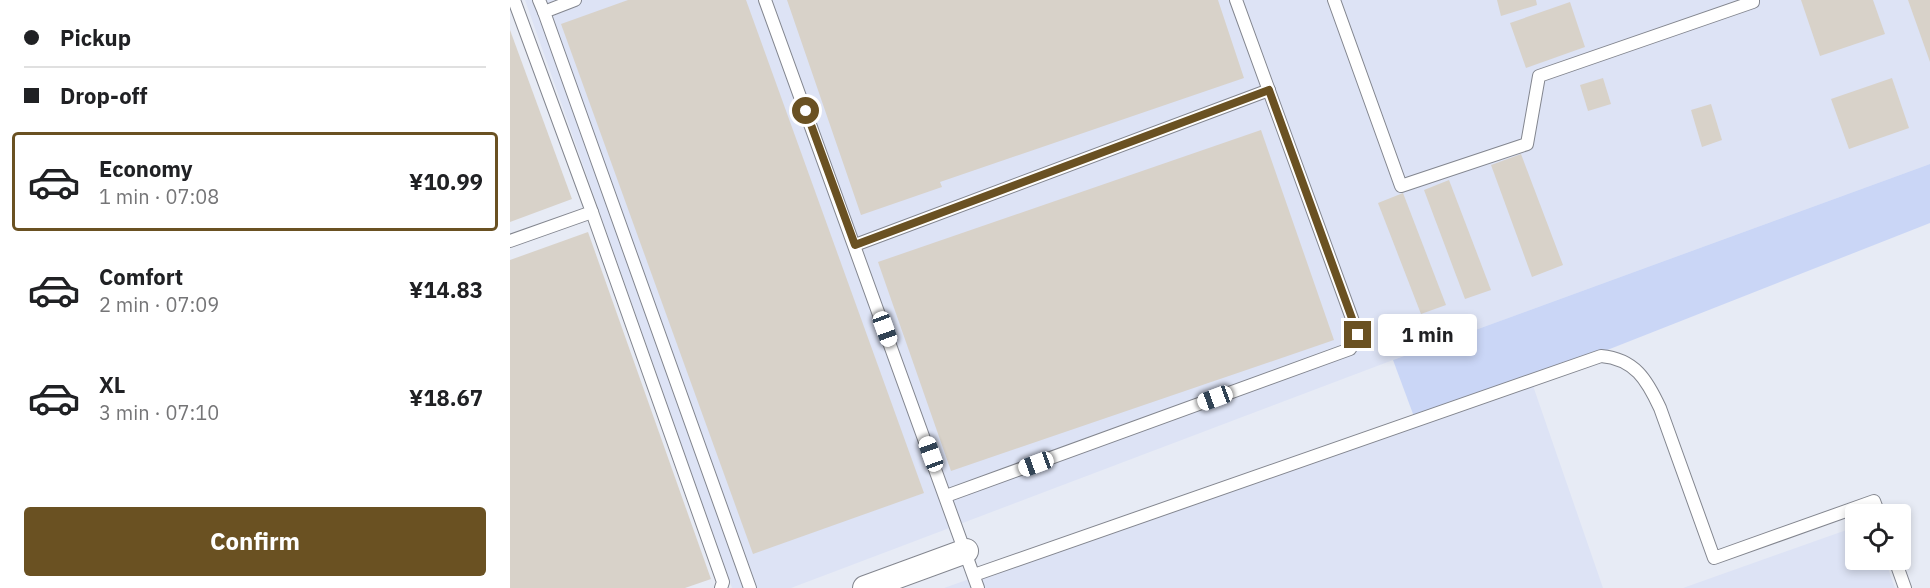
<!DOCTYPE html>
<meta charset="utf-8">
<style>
body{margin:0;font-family:"IBM Plex Sans",sans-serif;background:#f2f2f2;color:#202124;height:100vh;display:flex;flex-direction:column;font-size:22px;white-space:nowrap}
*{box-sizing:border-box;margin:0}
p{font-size:20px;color:#757577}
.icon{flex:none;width:33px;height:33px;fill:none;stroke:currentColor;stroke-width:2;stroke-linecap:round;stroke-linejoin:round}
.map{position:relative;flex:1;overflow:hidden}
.details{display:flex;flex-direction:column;background:#fff;width:510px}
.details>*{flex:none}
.banner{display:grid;align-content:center;height:132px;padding:0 24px;background:#fff}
.fabs{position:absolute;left:1335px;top:504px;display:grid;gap:12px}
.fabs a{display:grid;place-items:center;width:66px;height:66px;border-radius:6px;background:#fff;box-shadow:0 3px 9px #0003;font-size:30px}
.end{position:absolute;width:27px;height:27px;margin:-14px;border:8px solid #6a5122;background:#fff;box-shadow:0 0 0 3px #fff}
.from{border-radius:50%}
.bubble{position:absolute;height:42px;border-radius:6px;background:#fff;box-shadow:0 3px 9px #0003;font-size:20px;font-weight:700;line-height:42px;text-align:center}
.car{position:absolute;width:18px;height:36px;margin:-18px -9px;border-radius:8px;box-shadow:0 0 4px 2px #0007;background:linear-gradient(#fff 24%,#345 0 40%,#fff 0 76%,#345 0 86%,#fff 0)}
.banner b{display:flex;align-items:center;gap:21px;height:57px;font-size:22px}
.banner b+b{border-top:2px solid #e0e0e0}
.banner i{width:15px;height:15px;background:#202124}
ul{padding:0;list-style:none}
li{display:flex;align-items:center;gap:18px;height:99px;margin:0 12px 9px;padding:0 12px;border:3px solid transparent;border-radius:6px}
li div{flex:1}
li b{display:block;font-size:22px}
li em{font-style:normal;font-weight:700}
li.on{border-color:#6a5122}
li>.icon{width:54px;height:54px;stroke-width:1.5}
.cta{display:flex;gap:12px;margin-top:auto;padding:12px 24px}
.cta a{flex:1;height:69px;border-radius:6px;background:#6a5122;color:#fff;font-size:24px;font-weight:700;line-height:69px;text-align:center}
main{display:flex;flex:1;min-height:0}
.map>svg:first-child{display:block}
.built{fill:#dde3f5}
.green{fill:#cad6f6}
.building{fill:#d8d2c9}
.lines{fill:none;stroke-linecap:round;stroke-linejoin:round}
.service-casing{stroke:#83868f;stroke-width:14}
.minor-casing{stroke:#83868f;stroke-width:26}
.service{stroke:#fff;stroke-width:12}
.minor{stroke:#fff;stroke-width:24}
.route{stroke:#6a5122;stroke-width:8}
</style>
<main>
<section class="details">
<div class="banner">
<b><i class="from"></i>Pickup</b>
<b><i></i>Drop-off</b>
</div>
<ul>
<li class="on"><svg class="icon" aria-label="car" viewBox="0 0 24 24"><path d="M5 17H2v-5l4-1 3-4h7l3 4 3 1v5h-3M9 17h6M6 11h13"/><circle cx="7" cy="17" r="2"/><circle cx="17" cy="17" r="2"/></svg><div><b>Economy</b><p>1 min · 07:08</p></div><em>¥10.99</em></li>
<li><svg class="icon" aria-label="car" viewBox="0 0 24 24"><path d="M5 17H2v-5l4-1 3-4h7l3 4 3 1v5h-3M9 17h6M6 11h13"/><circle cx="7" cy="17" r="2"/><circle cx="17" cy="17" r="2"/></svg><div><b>Comfort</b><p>2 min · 07:09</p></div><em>¥14.83</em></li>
<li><svg class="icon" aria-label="car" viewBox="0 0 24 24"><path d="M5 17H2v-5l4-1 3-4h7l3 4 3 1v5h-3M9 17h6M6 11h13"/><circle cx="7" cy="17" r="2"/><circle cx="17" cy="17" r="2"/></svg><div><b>XL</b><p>3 min · 07:10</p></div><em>¥18.67</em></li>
</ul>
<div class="cta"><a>Confirm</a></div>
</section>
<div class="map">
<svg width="1420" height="588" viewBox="0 0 1420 588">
<rect width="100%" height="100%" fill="#e7ebf5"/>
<!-- built -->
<g class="built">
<polygon points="15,0 1420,0 1420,164 883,360 281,588 222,588"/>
<polygon points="1021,380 1093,588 434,588 906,422"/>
<polygon points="1345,527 1346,560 1375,560 1385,588 1173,588"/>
</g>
<!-- green -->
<polygon class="green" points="1420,164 1420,223 1021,380 906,422 883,360"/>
<!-- building -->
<g class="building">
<polygon points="118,0 236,0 414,493 243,554 51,24"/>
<polygon points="277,0 708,0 734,78 430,182 432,187 351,215"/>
<polygon points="987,0 1026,0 1027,5 991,16"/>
<polygon points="1291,0 1363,0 1375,34 1310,56"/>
<polygon points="1398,0 1420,0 1420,62"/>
<polygon points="1060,2 1075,47 1016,68 1000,23"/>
<polygon points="0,30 62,199 0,222"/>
<polygon points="1093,78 1101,104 1078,111 1070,85"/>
<polygon points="1382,78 1399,128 1339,149 1321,99"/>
<polygon points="1201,104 1212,140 1192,147 1181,110"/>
<polygon points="751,130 824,340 441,471 368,262"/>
<polygon points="1011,154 1053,265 1022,277 981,165"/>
<polygon points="939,180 981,290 955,299 914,190"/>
<polygon points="893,193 936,305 911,314 868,203"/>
<polygon points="78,232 201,579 175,588 0,588 0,260"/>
</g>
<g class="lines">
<defs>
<g id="service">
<polyline points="29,0 34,12"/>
<polyline points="65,0 34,12 240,588"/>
<polyline points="255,0 468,588"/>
<polyline points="824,0 891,186 1017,144 1029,76 1243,2 1243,0"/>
<polyline points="82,212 213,582 211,588"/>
<polyline points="0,241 82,212 4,0"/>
<polyline points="345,245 759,90"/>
<polyline points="436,496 840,349 848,335 726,0"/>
<polyline points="1385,560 1395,588"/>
<path d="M 464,575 L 1091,356 C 1125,359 1137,380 1150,408 L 1204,558 L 1364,501 L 1369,514"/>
</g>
<polyline id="minor" points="355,588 456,551"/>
</defs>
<!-- service casing -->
<use href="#service" class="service-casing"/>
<!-- minor casing -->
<use href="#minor" class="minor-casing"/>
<!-- service -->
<use href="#service" class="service"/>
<!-- minor -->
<use href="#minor" class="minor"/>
</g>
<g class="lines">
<!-- route -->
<polyline class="route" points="296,111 345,245 759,90 848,335"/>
</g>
</svg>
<div class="fabs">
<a><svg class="icon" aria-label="locate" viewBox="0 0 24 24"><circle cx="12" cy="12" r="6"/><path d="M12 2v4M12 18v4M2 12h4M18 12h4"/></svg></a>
</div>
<i class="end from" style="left:296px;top:111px"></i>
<i class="end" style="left:848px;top:335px"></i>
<div class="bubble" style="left:868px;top:314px;width:99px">1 min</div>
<i class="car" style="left:375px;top:329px;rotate:160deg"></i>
<i class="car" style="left:705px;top:398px;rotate:250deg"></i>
<i class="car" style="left:421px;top:454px;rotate:340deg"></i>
<i class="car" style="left:526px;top:464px;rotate:250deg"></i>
</div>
</main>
